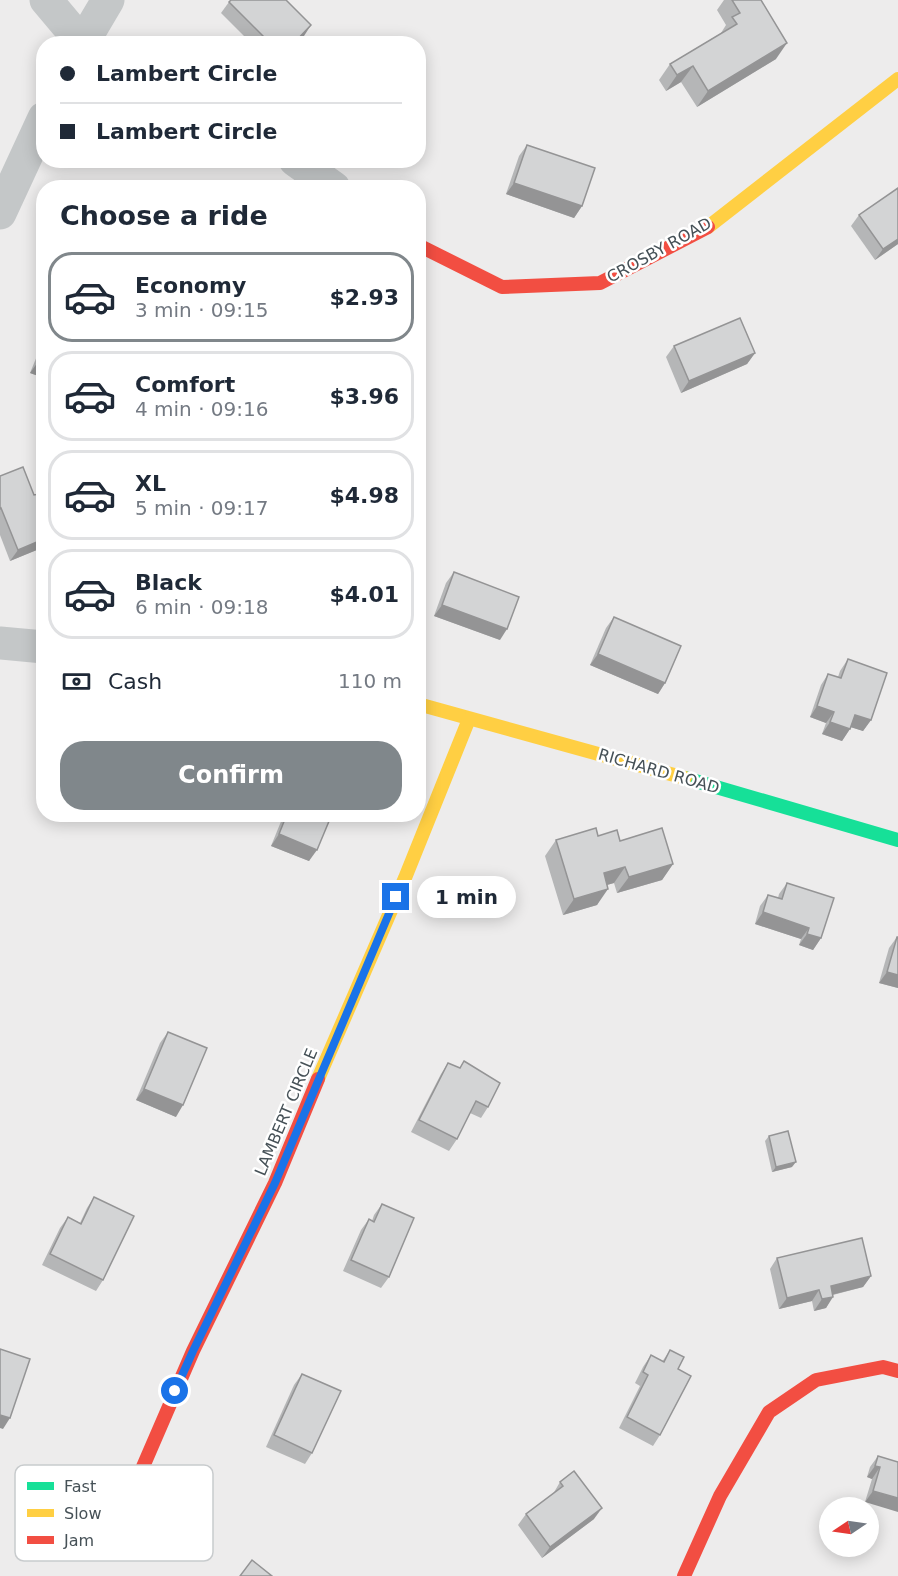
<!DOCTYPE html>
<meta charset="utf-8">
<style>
body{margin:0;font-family:"DejaVu Sans",sans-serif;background:#f2f2f3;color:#1f2937;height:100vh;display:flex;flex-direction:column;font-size:22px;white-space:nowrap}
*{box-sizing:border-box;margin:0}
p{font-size:20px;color:#747a83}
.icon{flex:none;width:33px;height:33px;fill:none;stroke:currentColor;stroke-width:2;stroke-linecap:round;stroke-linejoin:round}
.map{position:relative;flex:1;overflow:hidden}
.details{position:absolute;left:36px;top:180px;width:390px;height:642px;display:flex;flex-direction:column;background:#fff;border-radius:24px;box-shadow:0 3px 15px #0003}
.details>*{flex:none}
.guide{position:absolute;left:36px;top:36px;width:390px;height:132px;border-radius:24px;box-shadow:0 3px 15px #0003;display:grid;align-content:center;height:132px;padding:0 24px;background:#fff}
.needle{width:39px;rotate:257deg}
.tools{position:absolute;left:819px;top:1497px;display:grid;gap:12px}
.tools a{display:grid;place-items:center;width:60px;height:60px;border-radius:50%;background:#fff;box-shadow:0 3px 15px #0003;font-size:30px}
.end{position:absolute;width:27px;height:27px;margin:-14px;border:8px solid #1a73e8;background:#fff;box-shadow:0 0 0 3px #fff}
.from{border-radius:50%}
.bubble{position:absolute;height:42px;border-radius:21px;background:#fff;box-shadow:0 3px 15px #0003;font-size:20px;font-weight:800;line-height:42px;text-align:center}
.guide b{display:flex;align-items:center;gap:21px;height:57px;font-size:22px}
.guide b+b{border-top:2px solid #e0e1e3}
.guide i{width:15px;height:15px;background:#1f2937}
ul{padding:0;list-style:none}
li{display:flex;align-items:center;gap:18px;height:90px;margin:0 12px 9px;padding:0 12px;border:3px solid #e0e1e3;border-radius:24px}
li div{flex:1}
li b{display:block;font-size:22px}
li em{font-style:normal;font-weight:800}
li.on{border-color:#80878b}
li>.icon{width:54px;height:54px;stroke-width:1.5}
h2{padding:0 24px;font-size:27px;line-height:72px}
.pay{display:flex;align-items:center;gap:15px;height:66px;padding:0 24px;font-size:22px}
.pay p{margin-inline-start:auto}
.button{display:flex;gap:12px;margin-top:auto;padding:12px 24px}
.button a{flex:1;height:69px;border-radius:24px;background:#80878b;color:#fff;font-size:24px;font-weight:800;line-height:69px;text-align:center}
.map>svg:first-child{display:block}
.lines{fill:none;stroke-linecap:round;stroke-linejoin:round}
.street{stroke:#c4c7c8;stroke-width:33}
.fast{stroke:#16e098;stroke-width:14}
.slow{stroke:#ffcf43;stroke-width:14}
.jam{stroke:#f24e42;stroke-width:14}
.wall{fill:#b5b6b7}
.shaded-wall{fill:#949495}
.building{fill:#d3d4d5;stroke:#949495;stroke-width:1.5}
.route{stroke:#1a73e8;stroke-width:8}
.labels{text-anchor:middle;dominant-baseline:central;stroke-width:5;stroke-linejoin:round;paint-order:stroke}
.street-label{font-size:16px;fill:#465157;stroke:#fff}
.key{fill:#fff;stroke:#c8cbcd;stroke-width:1.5}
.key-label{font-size:16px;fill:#465157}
</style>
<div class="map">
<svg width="898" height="1576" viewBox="0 0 898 1576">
<rect width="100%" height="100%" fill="#edecec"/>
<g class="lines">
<!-- street -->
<g class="street">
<polyline points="46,0 83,44"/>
<polyline points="82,44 108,0"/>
<polyline points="295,160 334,188"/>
<polyline points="0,213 44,118"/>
<polyline points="0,643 44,647"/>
</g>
<!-- fast -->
<polyline class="fast" points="685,778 898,840"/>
<!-- slow -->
<g class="slow">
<polyline points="708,227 898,79"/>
<polyline points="418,704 685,778"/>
<polyline points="318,1079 405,878 469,719"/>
</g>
<!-- jam -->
<g class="jam">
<polyline points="418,245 502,287 600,283 708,227"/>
<polyline points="123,1513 193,1351 275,1183 318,1079"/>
<polyline points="684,1576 720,1496 769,1412 816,1380 883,1367 898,1371"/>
</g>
</g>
<!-- wall -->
<g class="wall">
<polygon points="724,0 761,0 776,59 697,107 681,82 666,91 659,80 670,64 721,33 726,25 717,10"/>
<polygon points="229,2 304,36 297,44 252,44 221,13"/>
<polygon points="527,145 582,206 574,218 506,194 519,156"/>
<polygon points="859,215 898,244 875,260 851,226"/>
<polygon points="44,339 44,378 30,373"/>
<polygon points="674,346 755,353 747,364 681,393 666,357"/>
<polygon points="0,476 44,547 10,561 0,535"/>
<polygon points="454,572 500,640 434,616 446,583"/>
<polygon points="614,617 665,683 658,694 590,665 606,628"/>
<polygon points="848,659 871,720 863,731 851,727 842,741 822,734 826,723 810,717 821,685 828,674 838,677 840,671"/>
<polygon points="284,814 332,814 309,861 271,846"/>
<polygon points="598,836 620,841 673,864 662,880 617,893 614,883 607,885 597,905 563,915 545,856 556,840"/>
<polygon points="787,883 821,938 813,950 799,945 801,939 755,924 760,906 768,895 778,898 779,894"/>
<polygon points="897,937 898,988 879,983 889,948"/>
<polygon points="168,1032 176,1117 136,1100 160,1043"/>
<polygon points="464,1061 488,1107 481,1118 470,1113 457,1139 449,1151 411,1132 441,1074 448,1063 460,1068"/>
<polygon points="769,1136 792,1167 772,1172 765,1141"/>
<polygon points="94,1197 103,1280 96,1291 42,1265 60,1228 68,1217 80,1223 87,1208"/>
<polygon points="382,1204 389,1277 381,1288 343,1271 361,1230 369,1219 372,1221 374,1215"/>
<polygon points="777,1258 871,1276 863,1287 833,1295 826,1308 814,1311 812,1301 779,1309 770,1269"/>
<polygon points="670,1350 678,1369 660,1435 653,1446 619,1428 640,1386 635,1383 643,1367 651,1355 662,1362"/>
<polygon points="302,1374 312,1453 305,1464 266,1447 294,1385"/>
<polygon points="878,1456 898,1462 865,1502 872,1479 867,1477 870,1467"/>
<polygon points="560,1482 594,1519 542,1558 518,1525 526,1514 553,1494"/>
</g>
<!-- shaded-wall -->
<g class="shaded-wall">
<polygon points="311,25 304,36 297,44 293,44"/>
<polygon points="787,43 776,59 697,107 708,91"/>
<polygon points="693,66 681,82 666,91 677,75"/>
<polygon points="514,183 582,206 574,218 506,194"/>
<polygon points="898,239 898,244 875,260 883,249"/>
<polygon points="755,353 747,364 681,393 689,381"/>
<polygon points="38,362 44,364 44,378 30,373"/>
<polygon points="44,539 44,547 10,561 18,550"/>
<polygon points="442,605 507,629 500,640 434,616"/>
<polygon points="598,654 665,683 658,694 590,665"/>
<polygon points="817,706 834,712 826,723 810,717"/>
<polygon points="855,715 871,720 863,731 847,726"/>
<polygon points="830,722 850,729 842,741 822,734"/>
<polygon points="279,834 317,850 309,861 271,846"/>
<polygon points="673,864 662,880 617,893 629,877"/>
<polygon points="625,867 614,883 592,889 604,873"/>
<polygon points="608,889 597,905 563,915 574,899"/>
<polygon points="763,912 809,928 801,939 755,924"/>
<polygon points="807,934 821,938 813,950 799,945"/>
<polygon points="887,972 898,975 898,988 879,983"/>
<polygon points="144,1089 183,1105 176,1117 136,1100"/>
<polygon points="796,1162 792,1167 772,1172 776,1167"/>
<polygon points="871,1276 863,1287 823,1297 831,1286"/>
<polygon points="819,1290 812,1301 779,1309 787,1298"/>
<polygon points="833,1297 826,1308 814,1311 822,1299"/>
<polygon points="0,1415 10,1418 3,1429 0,1428"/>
<polygon points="875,1466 880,1467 872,1479 867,1477"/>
<polygon points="873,1491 898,1498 898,1512 865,1502"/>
<polygon points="602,1508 594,1519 542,1558 550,1547"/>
</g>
<!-- building -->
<g class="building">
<polygon points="231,0 286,0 311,25 293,44 271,44 229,2"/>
<polygon points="732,0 761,0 787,43 708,91 693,66 677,75 670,64 737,24 732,17 740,13"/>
<polygon points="527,145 595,168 582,206 514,183"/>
<polygon points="898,188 898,239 883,249 859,215"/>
<polygon points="740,318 755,353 689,381 674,346"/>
<polygon points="44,348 44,364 38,362"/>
<polygon points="23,467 34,495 39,494 44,505 44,539 18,550 1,508 0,509 0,476"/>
<polygon points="454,572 519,597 507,629 442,605"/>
<polygon points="614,617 681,646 665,683 598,654"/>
<polygon points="848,659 887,673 871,720 855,715 850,729 830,722 834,712 817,706 828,674 841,678"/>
<polygon points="287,814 332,814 317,850 279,834"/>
<polygon points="596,828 598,836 617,830 620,841 662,828 673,864 629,877 625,867 604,873 608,889 574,899 556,840"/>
<polygon points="787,883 834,898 821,938 807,934 809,928 763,912 768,895 782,899"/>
<polygon points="897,937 898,937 898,975 887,972"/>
<polygon points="168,1032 207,1048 183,1105 144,1089"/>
<polygon points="464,1061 500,1083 488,1107 476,1101 457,1139 419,1120 448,1063 460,1068"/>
<polygon points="788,1131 796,1162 776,1167 769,1136"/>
<polygon points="94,1197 134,1216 103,1280 50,1254 68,1217 81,1224"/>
<polygon points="382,1204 414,1218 389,1277 351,1260 369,1219 374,1222"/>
<polygon points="862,1238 871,1276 831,1286 833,1297 822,1299 819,1290 787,1298 777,1258"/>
<polygon points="0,1349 30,1359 10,1418 0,1415"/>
<polygon points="670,1350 684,1357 678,1369 691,1376 660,1435 627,1417 648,1375 643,1372 651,1355 664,1362"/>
<polygon points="302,1374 341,1391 312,1453 274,1435"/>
<polygon points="878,1456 898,1462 898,1498 873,1491 880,1467 875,1466"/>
<polygon points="574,1471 602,1508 550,1547 526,1514 563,1486 560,1482"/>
<polygon points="252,1560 272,1576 240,1576"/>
</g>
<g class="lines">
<!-- route -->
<polyline class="route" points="175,1391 193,1351 275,1183 396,897"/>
</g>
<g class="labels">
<!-- street labels -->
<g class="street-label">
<text transform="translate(659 250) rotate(-29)">CROSBY ROAD</text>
<text transform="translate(659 771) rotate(16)">RICHARD ROAD</text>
<text transform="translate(286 1112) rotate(-67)">LAMBERT CIRCLE</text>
</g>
</g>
<!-- legend -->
<rect x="15" y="1465" width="198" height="96" rx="9" class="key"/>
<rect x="27" y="1482" width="27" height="8" fill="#16e098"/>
<rect x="27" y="1509" width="27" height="8" fill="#ffcf43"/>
<rect x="27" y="1536" width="27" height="8" fill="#f24e42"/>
<g class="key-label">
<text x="64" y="1492">Fast</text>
<text x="64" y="1519">Slow</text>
<text x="64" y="1546">Jam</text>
</g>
</svg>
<div class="tools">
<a><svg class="needle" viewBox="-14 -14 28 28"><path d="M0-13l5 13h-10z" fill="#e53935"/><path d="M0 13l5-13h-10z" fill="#747a83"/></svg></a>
</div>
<i class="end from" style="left:175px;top:1391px"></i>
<i class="end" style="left:396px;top:897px"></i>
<div class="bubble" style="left:417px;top:876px;width:99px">1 min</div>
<div class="guide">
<b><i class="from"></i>Lambert Circle</b>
<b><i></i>Lambert Circle</b>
</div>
<section class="details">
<h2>Choose a ride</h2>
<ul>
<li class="on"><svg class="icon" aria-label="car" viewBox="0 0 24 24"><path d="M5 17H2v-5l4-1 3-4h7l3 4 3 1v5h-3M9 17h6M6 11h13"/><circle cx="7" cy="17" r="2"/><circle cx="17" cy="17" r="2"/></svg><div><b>Economy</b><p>3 min · 09:15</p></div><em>$2.93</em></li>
<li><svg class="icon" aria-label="car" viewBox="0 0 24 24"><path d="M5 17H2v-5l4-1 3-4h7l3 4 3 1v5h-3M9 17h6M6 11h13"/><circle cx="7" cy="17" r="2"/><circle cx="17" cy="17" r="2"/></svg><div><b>Comfort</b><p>4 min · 09:16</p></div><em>$3.96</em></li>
<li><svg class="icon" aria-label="car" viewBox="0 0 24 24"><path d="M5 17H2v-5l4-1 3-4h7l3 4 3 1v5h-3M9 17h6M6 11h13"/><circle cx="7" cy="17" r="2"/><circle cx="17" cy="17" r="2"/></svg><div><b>XL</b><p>5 min · 09:17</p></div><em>$4.98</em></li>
<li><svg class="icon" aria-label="car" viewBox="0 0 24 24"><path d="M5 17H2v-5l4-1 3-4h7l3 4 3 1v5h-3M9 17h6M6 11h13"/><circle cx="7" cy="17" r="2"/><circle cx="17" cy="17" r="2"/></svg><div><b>Black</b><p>6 min · 09:18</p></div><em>$4.01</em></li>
</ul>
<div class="pay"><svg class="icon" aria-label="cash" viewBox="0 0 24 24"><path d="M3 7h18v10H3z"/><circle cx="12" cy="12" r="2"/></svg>Cash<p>110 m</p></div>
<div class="button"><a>Confirm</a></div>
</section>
</div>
